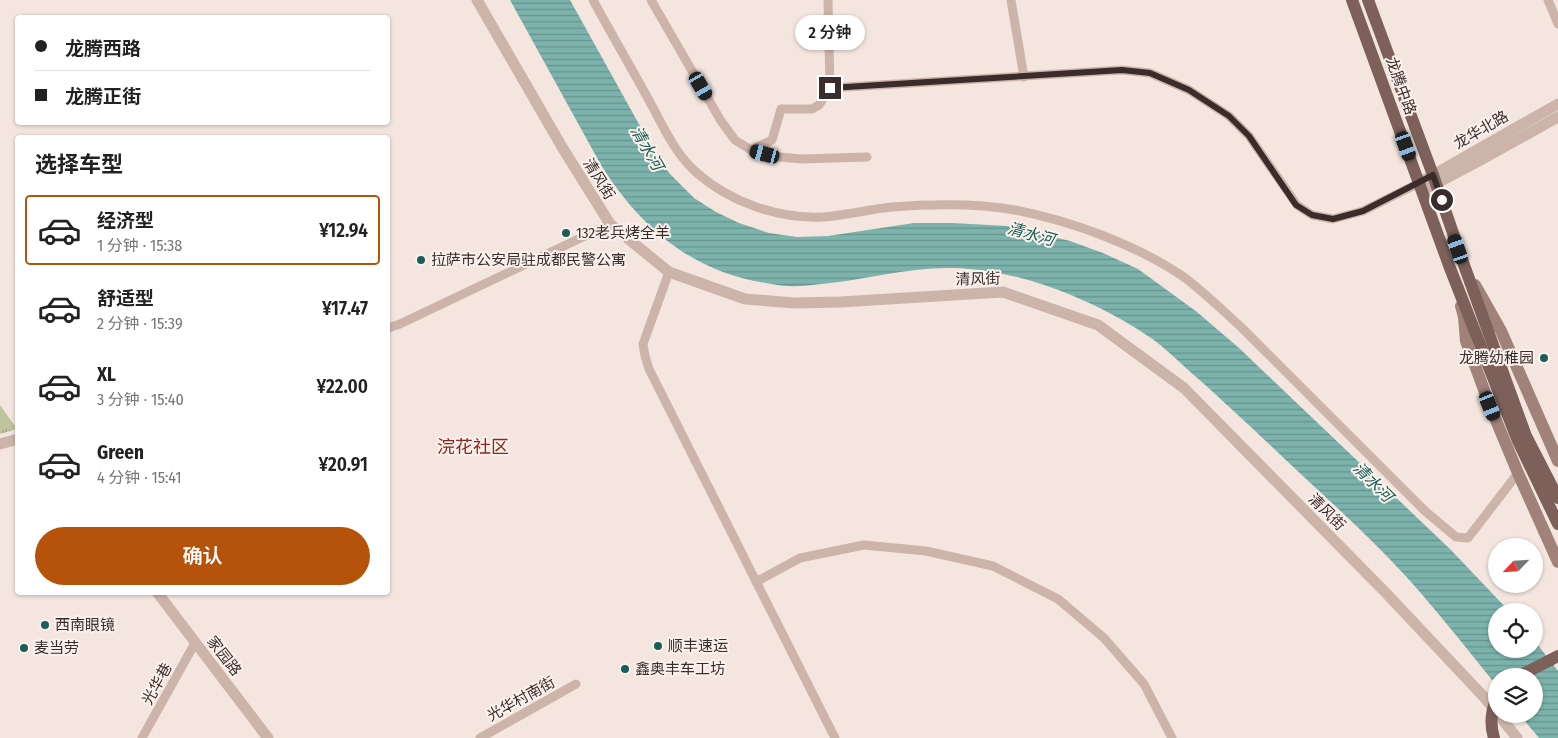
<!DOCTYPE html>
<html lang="zh">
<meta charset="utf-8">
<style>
body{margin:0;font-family:"Fira Sans Condensed","Noto Sans SC",sans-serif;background:#f2f2f2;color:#222;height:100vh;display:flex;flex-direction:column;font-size:19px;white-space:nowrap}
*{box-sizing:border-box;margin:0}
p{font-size:16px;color:#767676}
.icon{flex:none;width:28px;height:28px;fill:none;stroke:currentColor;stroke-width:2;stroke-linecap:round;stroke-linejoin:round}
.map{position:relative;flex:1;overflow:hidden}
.drawer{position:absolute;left:15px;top:135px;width:375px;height:460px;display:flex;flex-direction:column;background:#fff;border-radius:5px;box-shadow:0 1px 4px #0004}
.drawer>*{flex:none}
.hud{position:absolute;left:15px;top:15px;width:375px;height:110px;border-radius:5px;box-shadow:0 1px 4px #0004;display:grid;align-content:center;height:110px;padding:0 20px;background:#fff}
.needle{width:32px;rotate:245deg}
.controls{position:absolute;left:1488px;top:538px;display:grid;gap:10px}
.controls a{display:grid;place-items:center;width:55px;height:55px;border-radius:50%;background:#fff;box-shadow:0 1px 4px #0004;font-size:25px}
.end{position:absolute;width:22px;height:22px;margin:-11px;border:6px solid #3a2c2a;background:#fff;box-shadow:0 0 0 2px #fff}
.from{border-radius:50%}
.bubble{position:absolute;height:35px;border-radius:18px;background:#fff;box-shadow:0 1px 4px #0004;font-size:16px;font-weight:600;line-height:35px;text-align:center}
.car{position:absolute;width:15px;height:30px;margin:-15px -8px;border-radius:6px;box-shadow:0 0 4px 1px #0007;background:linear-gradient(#222 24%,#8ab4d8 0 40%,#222 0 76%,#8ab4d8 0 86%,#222 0)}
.hud b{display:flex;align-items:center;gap:18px;height:48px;font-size:19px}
.hud b+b{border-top:1px solid #e0e0e0}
.hud i{width:12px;height:12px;background:#222}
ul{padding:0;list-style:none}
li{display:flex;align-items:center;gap:15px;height:70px;margin:0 10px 8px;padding:0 10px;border:2px solid transparent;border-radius:5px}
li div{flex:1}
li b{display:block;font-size:19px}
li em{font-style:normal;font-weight:600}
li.active{border-color:#b45309}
li>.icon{width:45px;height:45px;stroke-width:1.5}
h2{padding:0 20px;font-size:22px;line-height:60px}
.cta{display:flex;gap:10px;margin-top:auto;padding:10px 20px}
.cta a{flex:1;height:58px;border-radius:30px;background:#b45309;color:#fff;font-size:20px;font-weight:600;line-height:58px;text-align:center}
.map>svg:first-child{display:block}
.park{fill:url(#park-tufts)}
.water{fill:url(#water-rules)}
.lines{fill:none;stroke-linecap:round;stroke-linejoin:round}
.minor{stroke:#cdb4aa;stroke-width:9}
.tertiary{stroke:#cdb4aa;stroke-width:11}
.secondary{stroke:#a1827b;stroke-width:12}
.primary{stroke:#7d605a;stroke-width:12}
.primary-bridge{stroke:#7d605a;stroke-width:12}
.route{stroke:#3a2c2a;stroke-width:6}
.poi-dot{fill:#1c5e57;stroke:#fbf1ec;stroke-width:2}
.labels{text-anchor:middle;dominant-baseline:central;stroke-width:4;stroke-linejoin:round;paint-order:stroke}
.street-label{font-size:15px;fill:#3a2c2a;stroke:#fbf1ec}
.poi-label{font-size:15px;fill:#3a2c2a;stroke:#fbf1ec;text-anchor:start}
.water-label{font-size:16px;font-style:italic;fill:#1c5e57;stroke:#fbf1ec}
.quarter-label{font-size:18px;fill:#8e261e;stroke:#fbf1ec}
</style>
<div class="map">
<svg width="1558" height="738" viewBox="0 0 1558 738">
<defs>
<pattern id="park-tufts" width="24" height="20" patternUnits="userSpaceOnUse" patternTransform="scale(1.25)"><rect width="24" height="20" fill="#bec49d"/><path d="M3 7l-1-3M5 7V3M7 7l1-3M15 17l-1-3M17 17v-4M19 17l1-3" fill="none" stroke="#9b9f80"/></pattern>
<pattern id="water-rules" width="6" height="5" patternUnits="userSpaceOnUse" patternTransform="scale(1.25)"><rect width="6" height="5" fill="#7cb3ac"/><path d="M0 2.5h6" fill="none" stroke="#67928c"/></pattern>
</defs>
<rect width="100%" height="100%" fill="#f4e6df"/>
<!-- park -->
<polygon class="park" points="0,405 17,429 0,434"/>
<!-- water -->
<path class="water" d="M 510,0 L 570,0 L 660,162 L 671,175 L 694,198 L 716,212 L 739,223 L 769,233 L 797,237 L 828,236 L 914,223 L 953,223 L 1007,226 L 1070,241 L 1103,253 L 1138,269 L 1197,312 L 1239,348 L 1450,549 L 1509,611 L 1496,611 L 1496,649 L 1534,649 L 1534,640 L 1558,671 L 1558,738 L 1539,738 L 1519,714 L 1534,714 L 1534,676 L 1496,676 L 1496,685 C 1471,654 1446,622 1419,591 C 1373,538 1319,492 1269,444 C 1242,419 1215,393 1187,369 C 1176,359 1166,349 1154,340 C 1128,322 1100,307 1071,295 C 1035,280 993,269 953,268 C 909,267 865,280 821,284 C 811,285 799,287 788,286 C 781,286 774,284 766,283 C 692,272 640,227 601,165 Z"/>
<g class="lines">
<!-- minor -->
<g class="minor">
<path d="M 593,0 C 612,35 632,69 651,104 C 664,128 676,155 697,173 C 730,202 778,219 822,217 C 845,216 869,209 892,207 C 932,204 976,203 1015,210 C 1071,221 1134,244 1181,275 C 1201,289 1222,310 1241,327 L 1425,511 L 1456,537 L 1468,538 L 1518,473"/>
<polyline points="651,0 721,121 735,140 751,150 772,140 781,109 812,109 819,105 830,88"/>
<polyline points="828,0 830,88 1122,70 1150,73 1189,90 1229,116 1249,136 1297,205 1312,215 1333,219 1363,211 1419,183"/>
<polyline points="1011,0 1024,77"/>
<polyline points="1548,0 1558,24"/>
<polyline points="751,150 779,157 802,159 867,157"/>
<polyline points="669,272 643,344 645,356 649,369 835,738"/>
<polyline points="388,328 400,324 610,224"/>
<polyline points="756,582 800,558 864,545 926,551 993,566 1058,599 1104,638 1144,684 1172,738"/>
<polyline points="142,738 195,643"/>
<polyline points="480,738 576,684"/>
</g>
<!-- tertiary -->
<g class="tertiary">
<polyline points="477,0 562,147 610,224 669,272 745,299 794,303 840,302 1003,292 1098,325 1184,388 1385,592 1484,697 1496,712"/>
<polyline points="1419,183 1558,104"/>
<polyline points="1422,191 1479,161 1558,117"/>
<polyline points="0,444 18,439"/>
<polyline points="157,592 268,738"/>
<polyline points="1498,714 1517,738"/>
</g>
<!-- secondary -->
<g class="secondary">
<polyline points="1475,285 1501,331 1558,461"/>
<polyline points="1461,306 1464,317 1466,341 1490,406 1518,473 1558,562"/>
</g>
<!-- primary -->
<g class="primary">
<polyline points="1352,0 1450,268 1518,441 1558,524"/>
<polyline points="1368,0 1433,175 1464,265 1526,436 1558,498"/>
<polyline points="1519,676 1558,656"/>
</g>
<!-- primary-bridge -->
<path class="primary-bridge" d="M 1494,738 C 1490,725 1491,712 1496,700"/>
</g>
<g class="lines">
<!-- route -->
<polyline class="route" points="830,88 1122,70 1150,73 1189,90 1229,116 1249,136 1296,205 1312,215 1333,219 1363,211 1433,175 1442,200"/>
</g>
<!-- markers -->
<g class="poi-dot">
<circle cx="566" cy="233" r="5"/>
<circle cx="421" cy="260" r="5"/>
<circle cx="1544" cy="358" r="5"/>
<circle cx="45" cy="625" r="5"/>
<circle cx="658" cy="646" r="5"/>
<circle cx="24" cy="648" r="5"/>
<circle cx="625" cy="669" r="5"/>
</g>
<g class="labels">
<!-- street labels -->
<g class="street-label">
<text transform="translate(1401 86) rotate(70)">龙腾中路</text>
<text transform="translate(1481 130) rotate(-30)">龙华北路</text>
<text transform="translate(599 179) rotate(58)">清风街</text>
<text transform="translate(978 279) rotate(-1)">清风街</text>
<text transform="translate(1327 512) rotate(45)">清风街</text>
<text transform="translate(224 656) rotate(52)">家园路</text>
<text transform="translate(157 684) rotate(-61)">光华巷</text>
<text transform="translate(521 699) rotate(-29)">光华村南街</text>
</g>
<!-- poi labels -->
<g class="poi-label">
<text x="576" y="233">132老兵烤全羊</text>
<text x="431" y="260">拉萨市公安局驻成都民警公寓</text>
<text x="1534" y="358" text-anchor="end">龙腾幼稚园</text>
<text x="55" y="625">西南眼镜</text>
<text x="668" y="646">顺丰速运</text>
<text x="34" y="648">麦当劳</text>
<text x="635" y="669">鑫奥丰车工坊</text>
</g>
<!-- water labels -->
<g class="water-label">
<text transform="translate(647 148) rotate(60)">清水河</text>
<text transform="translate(1031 234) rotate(15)">清水河</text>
<text transform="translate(1373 482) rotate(45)">清水河</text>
</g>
<!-- quarter labels -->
<g class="quarter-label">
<text x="473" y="447">浣花社区</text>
</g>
</g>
</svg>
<div class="controls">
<a><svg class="needle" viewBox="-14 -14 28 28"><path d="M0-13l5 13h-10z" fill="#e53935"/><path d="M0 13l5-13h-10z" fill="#767676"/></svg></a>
<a><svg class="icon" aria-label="locate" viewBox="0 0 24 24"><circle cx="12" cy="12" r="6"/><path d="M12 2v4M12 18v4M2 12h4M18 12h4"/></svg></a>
<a><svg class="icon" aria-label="layers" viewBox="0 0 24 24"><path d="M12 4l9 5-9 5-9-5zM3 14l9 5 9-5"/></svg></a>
</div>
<i class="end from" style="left:1442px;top:200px"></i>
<i class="end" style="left:830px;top:88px"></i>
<div class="bubble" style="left:795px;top:15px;width:70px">2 分钟</div>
<i class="car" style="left:701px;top:86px;rotate:150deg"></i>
<i class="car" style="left:1406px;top:146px;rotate:160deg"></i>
<i class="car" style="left:765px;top:154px;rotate:285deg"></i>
<i class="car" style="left:1458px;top:249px;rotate:341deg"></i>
<i class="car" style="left:1490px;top:406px;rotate:158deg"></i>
<div class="hud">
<b><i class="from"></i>龙腾西路</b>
<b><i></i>龙腾正街</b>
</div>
<section class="drawer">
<h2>选择车型</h2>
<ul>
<li class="active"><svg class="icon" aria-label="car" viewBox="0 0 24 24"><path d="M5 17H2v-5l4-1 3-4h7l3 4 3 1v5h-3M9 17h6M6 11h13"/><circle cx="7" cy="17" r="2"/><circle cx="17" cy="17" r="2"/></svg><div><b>经济型</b><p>1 分钟 · 15:38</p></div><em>¥12.94</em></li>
<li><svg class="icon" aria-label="car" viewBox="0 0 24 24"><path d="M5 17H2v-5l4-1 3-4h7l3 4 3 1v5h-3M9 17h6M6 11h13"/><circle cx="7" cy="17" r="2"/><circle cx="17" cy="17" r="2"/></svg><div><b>舒适型</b><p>2 分钟 · 15:39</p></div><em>¥17.47</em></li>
<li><svg class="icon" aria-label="car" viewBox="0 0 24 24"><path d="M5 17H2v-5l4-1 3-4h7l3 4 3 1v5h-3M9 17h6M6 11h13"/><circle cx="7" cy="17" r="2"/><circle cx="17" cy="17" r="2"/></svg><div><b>XL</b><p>3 分钟 · 15:40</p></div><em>¥22.00</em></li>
<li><svg class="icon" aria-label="car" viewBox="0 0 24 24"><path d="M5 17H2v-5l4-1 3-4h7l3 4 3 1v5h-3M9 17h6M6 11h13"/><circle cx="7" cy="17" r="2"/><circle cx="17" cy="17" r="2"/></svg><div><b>Green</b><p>4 分钟 · 15:41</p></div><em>¥20.91</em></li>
</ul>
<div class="cta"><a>确认</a></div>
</section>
</div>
